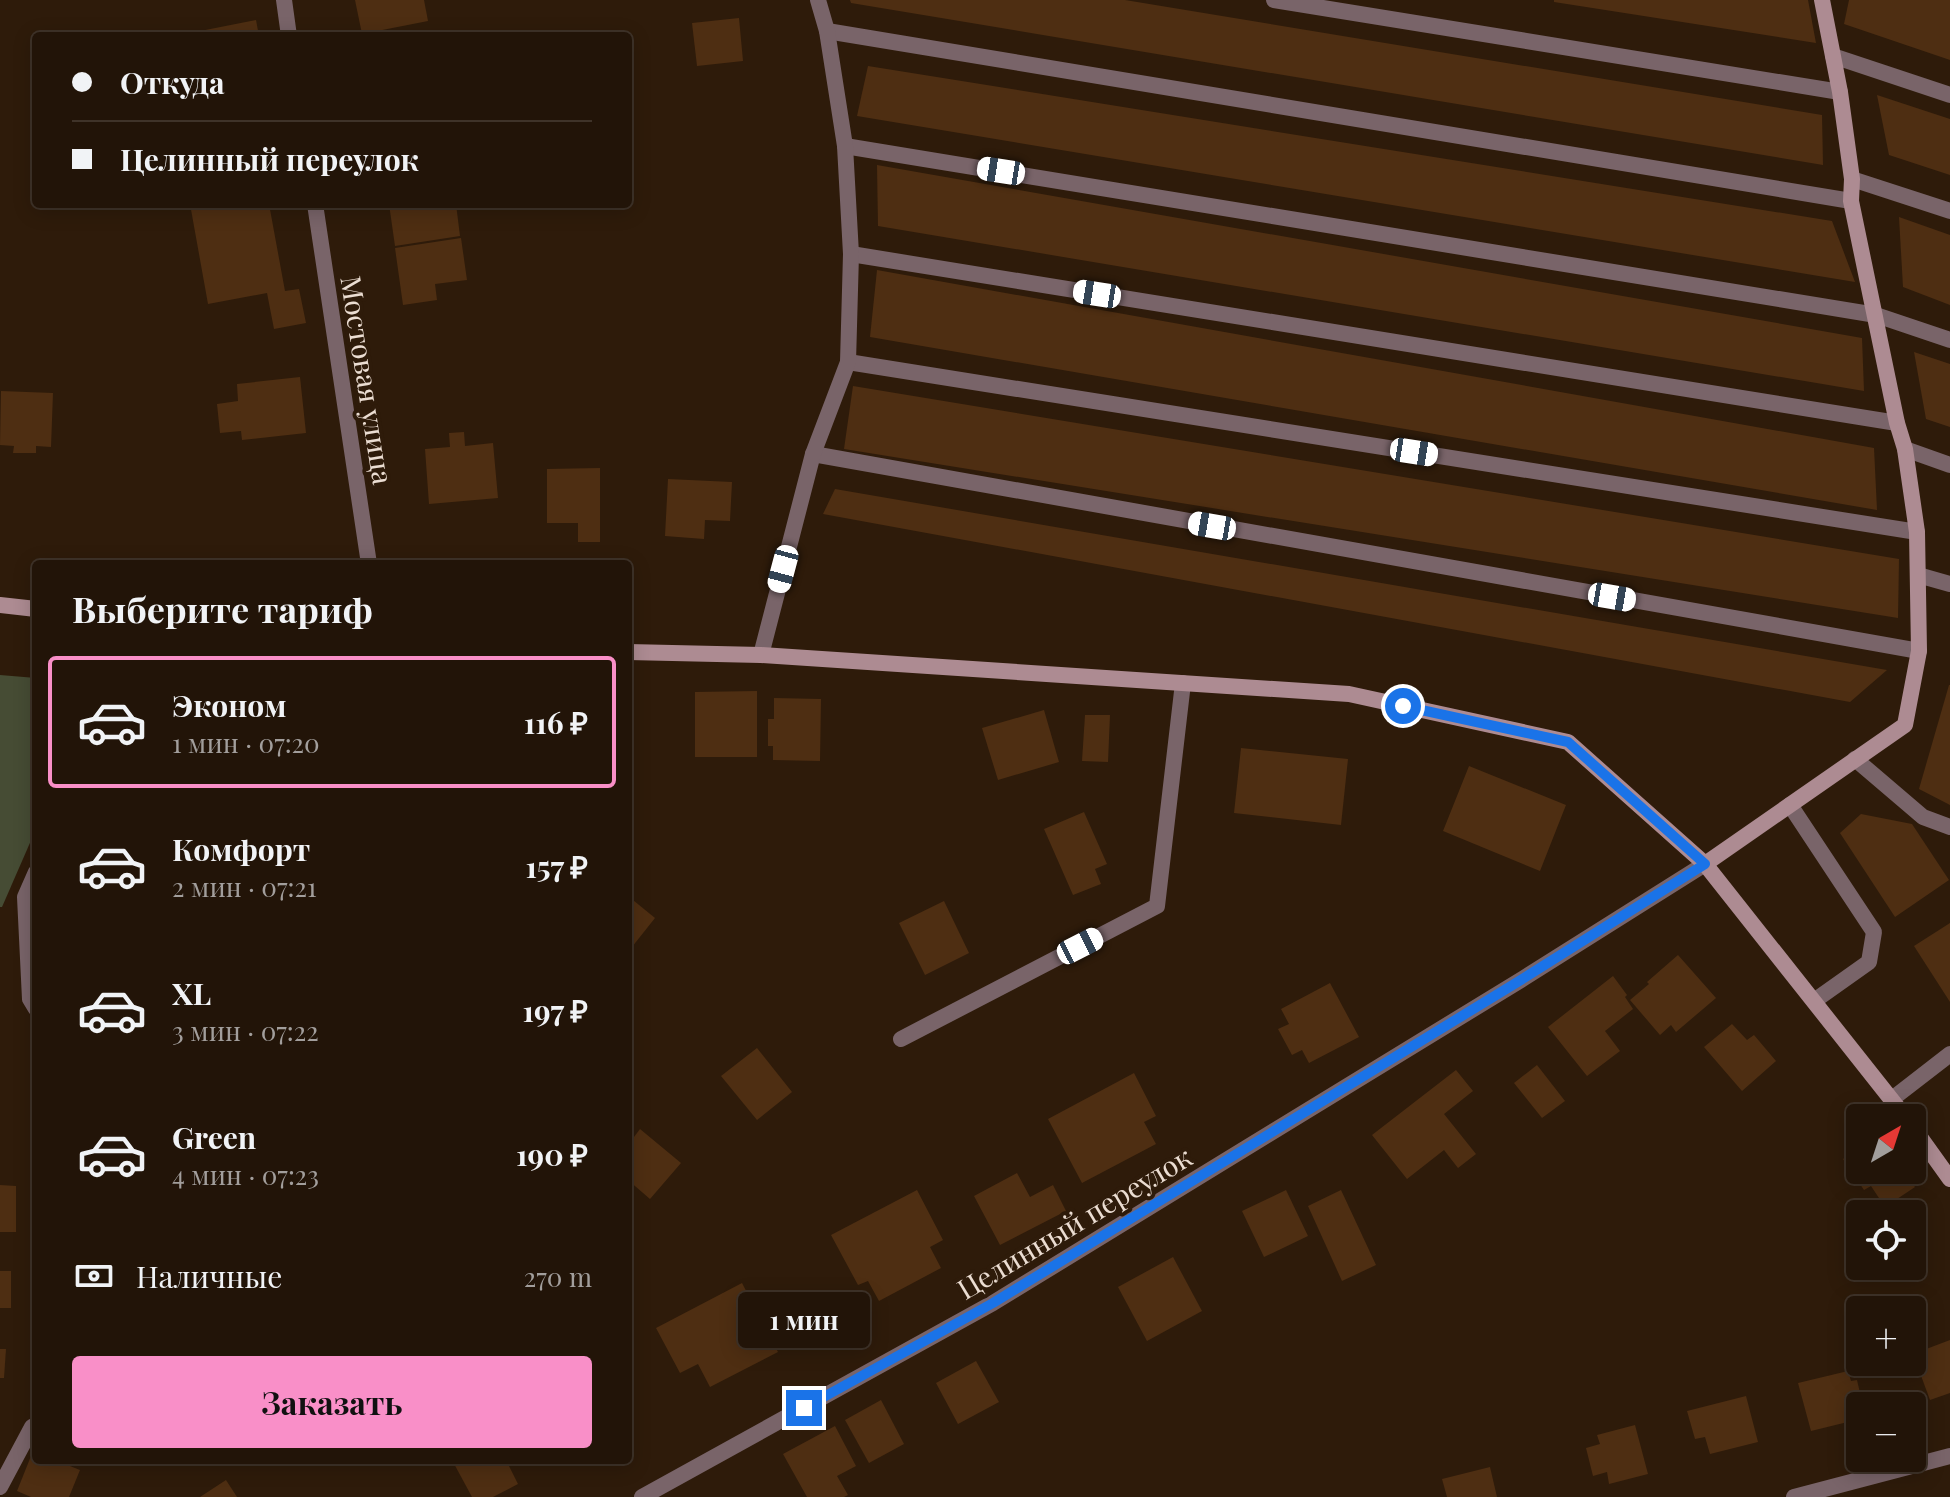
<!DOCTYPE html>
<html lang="ru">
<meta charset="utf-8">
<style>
body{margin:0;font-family:"Playfair Display",serif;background:#2a1d12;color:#f1f3f6;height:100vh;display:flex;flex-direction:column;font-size:30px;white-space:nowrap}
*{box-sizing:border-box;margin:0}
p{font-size:26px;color:#a29e9c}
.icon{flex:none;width:44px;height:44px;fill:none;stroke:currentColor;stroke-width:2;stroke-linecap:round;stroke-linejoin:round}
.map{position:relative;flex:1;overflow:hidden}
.details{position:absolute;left:32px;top:560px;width:600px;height:904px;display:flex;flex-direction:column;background:#221408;border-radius:8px;box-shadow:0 4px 20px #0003,0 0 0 2px #3f3329}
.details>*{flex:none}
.hud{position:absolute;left:32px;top:32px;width:600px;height:176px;border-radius:8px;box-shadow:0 4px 20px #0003,0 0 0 2px #3f3329;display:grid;align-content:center;height:176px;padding:0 40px;background:#221408}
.needle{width:52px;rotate:39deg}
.controls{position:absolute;left:1846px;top:1104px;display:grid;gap:16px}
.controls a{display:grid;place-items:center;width:80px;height:80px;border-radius:8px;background:#221408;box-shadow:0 4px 20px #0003,0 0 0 2px #3f3329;font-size:40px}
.end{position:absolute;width:36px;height:36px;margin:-18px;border:10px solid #1a73e8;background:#fff;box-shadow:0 0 0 4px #fff}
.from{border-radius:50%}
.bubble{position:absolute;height:56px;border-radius:8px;background:#221408;box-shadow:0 4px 20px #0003,0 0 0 2px #3f3329;font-size:26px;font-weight:700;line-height:56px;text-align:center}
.car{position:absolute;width:24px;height:48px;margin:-24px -12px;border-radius:10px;box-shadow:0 0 6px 2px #0007;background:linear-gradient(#fff 24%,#345 0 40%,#fff 0 76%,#345 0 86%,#fff 0)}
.hud b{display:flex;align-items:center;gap:28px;height:76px;font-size:30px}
.hud b+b{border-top:2px solid #3f3329}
.hud i{width:20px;height:20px;background:#f1f3f6}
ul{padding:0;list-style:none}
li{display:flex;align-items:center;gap:24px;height:132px;margin:0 16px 12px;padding:0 24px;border:4px solid transparent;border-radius:8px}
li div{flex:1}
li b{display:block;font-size:30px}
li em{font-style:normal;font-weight:700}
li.active{border-color:#f98fc8}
li>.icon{width:72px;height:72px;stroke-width:1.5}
h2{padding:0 40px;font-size:36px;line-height:96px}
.pay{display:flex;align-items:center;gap:20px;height:88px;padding:0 40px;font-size:30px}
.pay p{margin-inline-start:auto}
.action{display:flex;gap:16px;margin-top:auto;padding:16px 40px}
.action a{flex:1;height:92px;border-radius:8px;background:#f98fc8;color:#111;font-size:32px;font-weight:700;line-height:92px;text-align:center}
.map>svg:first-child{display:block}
.green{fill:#464c34}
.building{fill:#4e2e12}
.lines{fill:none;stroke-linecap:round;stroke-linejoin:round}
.lane{stroke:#796469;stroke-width:16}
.street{stroke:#796469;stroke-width:16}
.secondary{stroke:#ad8b92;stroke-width:16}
.route{stroke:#1a73e8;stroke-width:10}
.labels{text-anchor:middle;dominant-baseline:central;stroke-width:8;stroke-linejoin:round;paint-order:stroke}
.street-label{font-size:28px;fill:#ebddd2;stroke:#2e1b0a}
</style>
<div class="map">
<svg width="1950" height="1497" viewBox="0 0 1950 1497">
<rect width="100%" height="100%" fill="#2e1b0a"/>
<!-- green -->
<polygon class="green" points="0,675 36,678 36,829 2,907 0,907"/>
<!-- building -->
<g class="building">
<polygon points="355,0 424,0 428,21 362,34"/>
<polygon points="850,0 1125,0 1822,115 1823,165 851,3"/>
<polygon points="1554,0 1808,0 1816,43 1554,2"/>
<polygon points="1849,0 1950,0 1950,60 1844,24"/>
<polygon points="739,18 743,61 697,66 692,23"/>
<polygon points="256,20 259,36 196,36 195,32"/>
<polygon points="868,66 1832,221 1855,282 857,116"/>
<polygon points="1877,95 1950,119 1950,175 1889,155"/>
<polygon points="877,165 1862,338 1864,391 878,226"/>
<polygon points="190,204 269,204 285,291 299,289 306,323 274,329 267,293 208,304"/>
<polygon points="389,204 456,204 460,236 395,246"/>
<polygon points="1899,217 1950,235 1950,305 1903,287"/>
<polygon points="461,238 467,280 435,284 437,300 403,305 395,248"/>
<polygon points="877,270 1874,448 1877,510 870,337"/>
<polygon points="1914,352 1950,364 1950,427 1926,419"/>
<polygon points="300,377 306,433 242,440 241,431 220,433 217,404 238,401 237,384"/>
<polygon points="853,386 1899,559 1898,618 844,449"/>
<polygon points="1,391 53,393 51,447 36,446 36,453 13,453 14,446 0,445"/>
<polygon points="464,432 465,446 493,443 498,498 429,504 425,449 450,447 449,433"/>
<polygon points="600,468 600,542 578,542 578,523 547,523 547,469"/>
<polygon points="668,479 732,482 730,521 705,520 704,539 665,536"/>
<polygon points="835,489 1887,670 1850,702 823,514"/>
<polygon points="1949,685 1950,685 1950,805 1919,789"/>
<polygon points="757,691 757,757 695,757 695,692"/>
<polygon points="774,698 821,699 820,761 773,760 773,746 768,746 768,719 774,719"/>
<polygon points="1044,710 1059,762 998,780 982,728"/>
<polygon points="1085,715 1110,715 1108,762 1082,761"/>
<polygon points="1241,748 1348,759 1341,825 1234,813"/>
<polygon points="1469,766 1566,805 1540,871 1443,831"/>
<polygon points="1084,812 1107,864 1095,869 1101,884 1073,895 1044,829"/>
<polygon points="1861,814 1912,824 1949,880 1895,917 1840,833"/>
<polygon points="628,896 655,918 628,952"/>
<polygon points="944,901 969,953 925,975 899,923"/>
<polygon points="1950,923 1950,1002 1914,946"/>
<polygon points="1678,955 1716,998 1676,1032 1671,1025 1660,1035 1630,1000 1649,984 1647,982"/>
<polygon points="1613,976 1627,995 1625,997 1633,1009 1605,1031 1620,1051 1587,1076 1548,1027"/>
<polygon points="1330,983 1359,1037 1309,1063 1302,1050 1292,1055 1278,1029 1289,1024 1281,1009"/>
<polygon points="1732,1024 1747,1040 1754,1035 1776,1061 1742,1091 1704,1047"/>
<polygon points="757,1048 792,1092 757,1120 721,1076"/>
<polygon points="1537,1065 1565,1101 1542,1118 1514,1083"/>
<polygon points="1456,1070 1473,1091 1444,1114 1476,1154 1458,1168 1444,1150 1407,1179 1372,1135"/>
<polygon points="1134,1073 1156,1116 1144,1122 1156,1144 1082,1183 1048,1119"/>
<polygon points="640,1129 681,1163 650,1199 628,1180 628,1132 634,1137"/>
<polygon points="1860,1148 1860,1170 1903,1170 1915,1187 1885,1207 1871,1186 1864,1190 1843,1159"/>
<polygon points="1017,1173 1030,1197 1053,1185 1066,1211 1000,1245 974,1196"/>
<polygon points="0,1185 16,1186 16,1232 0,1232"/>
<polygon points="917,1190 943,1240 930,1247 941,1268 879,1301 868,1281 858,1285 831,1235"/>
<polygon points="1286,1190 1308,1236 1264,1257 1242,1211"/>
<polygon points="1341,1190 1376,1265 1342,1281 1308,1206"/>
<polygon points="1173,1257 1202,1311 1147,1341 1118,1287"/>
<rect x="0" y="1271" width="11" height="37"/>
<polygon points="742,1283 778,1352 710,1387 698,1364 680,1373 656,1328"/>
<polygon points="1950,1340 1950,1393 1930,1400 1913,1354"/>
<polygon points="0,1349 6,1349 4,1378 0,1378"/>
<polygon points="976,1361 999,1402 958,1424 936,1383"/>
<polygon points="1848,1371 1851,1381 1857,1380 1863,1406 1858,1408 1860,1419 1811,1431 1798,1383"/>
<polygon points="1746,1396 1758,1442 1710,1454 1705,1437 1695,1439 1687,1411"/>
<polygon points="881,1400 904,1444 869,1463 845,1420"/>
<polygon points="1635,1425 1648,1474 1609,1484 1607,1472 1593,1476 1586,1448 1600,1444 1597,1435"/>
<polygon points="835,1426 856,1466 837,1476 848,1495 844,1497 807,1497 783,1454"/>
<polygon points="33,1451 36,1452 36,1460 55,1460 80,1470 69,1497 31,1497 17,1491"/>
<polygon points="452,1460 506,1460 518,1484 493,1497 472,1497"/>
<polygon points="1490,1467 1497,1497 1447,1497 1442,1479"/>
<polygon points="226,1480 237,1497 200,1497"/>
</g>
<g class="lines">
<!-- lane -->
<g class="lane">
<polyline points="1274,0 1840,92"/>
<polyline points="827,31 1851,201"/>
<polyline points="1833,56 1950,95"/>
<polyline points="845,146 1876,315 1950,340"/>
<polyline points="1852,179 1950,211"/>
<polyline points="851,254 1897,423"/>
<polyline points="848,362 1917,532"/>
<polyline points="1905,449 1950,465"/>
<polyline points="813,454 1919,651"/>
<polyline points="1918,575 1950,584"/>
<polyline points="761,655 813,454 848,362 851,254 845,146 827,31 818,0"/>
<polyline points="1855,759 1923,817 1950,827"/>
<polyline points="1790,805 1874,932 1869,962 1814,1001"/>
<polyline points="1892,1099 1950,1054"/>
</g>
<!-- street -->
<g class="street">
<polyline points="284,0 289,36"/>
<polyline points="315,204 369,564"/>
<polyline points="36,872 25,897 30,999 36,1009"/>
<polyline points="901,1039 1157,906 1183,683"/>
<polyline points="0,1487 32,1427 36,1425"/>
<polyline points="642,1497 993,1303 1524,978 1705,864"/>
<polyline points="1794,1497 1950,1456"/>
</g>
<!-- secondary -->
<g class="secondary">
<polyline points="0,605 36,609"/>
<polyline points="628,652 761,655 1349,694 1568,742 1705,864 1906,1118"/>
<polyline points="1705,864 1905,725 1919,651 1917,532 1905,449 1897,423 1851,201 1852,179 1840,92 1822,0"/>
<polyline points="1912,1126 1950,1179"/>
</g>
</g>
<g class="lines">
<!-- route -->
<polyline class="route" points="804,1408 993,1303 1524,978 1705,864 1568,742 1403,706"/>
</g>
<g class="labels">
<!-- street labels -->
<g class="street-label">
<text transform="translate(368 380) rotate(81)">Мостовая улица</text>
<text transform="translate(1074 1222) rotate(-31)">Целинный переулок</text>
</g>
</g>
</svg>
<div class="controls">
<a><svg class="needle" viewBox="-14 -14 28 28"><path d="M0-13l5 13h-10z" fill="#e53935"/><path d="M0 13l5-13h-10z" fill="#a29e9c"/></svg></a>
<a><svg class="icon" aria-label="locate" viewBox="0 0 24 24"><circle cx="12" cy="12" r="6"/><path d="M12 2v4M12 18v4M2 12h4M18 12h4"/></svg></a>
<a>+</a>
<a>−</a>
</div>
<i class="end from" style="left:1403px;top:706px"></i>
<i class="end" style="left:804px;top:1408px"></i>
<div class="bubble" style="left:738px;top:1292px;width:132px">1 мин</div>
<i class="car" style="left:1001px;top:171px;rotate:279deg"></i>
<i class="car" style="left:1097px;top:294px;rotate:279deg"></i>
<i class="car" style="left:1414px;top:452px;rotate:99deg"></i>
<i class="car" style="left:1212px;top:526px;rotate:280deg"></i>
<i class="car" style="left:783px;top:569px;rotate:195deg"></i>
<i class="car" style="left:1612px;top:597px;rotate:100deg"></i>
<i class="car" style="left:1080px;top:946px;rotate:63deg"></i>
<div class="hud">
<b><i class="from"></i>Откуда</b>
<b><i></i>Целинный переулок</b>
</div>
<section class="details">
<h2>Выберите тариф</h2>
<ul>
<li class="active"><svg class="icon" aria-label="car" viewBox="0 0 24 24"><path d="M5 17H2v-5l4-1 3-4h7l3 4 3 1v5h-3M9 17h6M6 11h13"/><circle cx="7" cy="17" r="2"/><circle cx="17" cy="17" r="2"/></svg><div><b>Эконом</b><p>1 мин · 07:20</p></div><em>116 ₽</em></li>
<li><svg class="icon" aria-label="car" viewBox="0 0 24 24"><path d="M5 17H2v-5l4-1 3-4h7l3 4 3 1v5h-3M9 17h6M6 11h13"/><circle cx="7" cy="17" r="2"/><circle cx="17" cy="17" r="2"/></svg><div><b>Комфорт</b><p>2 мин · 07:21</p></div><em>157 ₽</em></li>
<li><svg class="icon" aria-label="car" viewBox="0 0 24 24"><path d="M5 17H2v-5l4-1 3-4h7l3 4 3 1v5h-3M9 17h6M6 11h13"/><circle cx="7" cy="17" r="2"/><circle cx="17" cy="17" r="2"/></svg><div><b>XL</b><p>3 мин · 07:22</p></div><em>197 ₽</em></li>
<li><svg class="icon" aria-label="car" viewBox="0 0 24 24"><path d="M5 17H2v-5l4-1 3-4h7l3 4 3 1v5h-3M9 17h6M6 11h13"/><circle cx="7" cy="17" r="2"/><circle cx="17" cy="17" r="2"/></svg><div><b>Green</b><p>4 мин · 07:23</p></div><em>190 ₽</em></li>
</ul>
<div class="pay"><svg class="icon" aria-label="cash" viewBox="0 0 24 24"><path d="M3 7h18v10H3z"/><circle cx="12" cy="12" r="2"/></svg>Наличные<p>270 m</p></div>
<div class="action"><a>Заказать</a></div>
</section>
</div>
